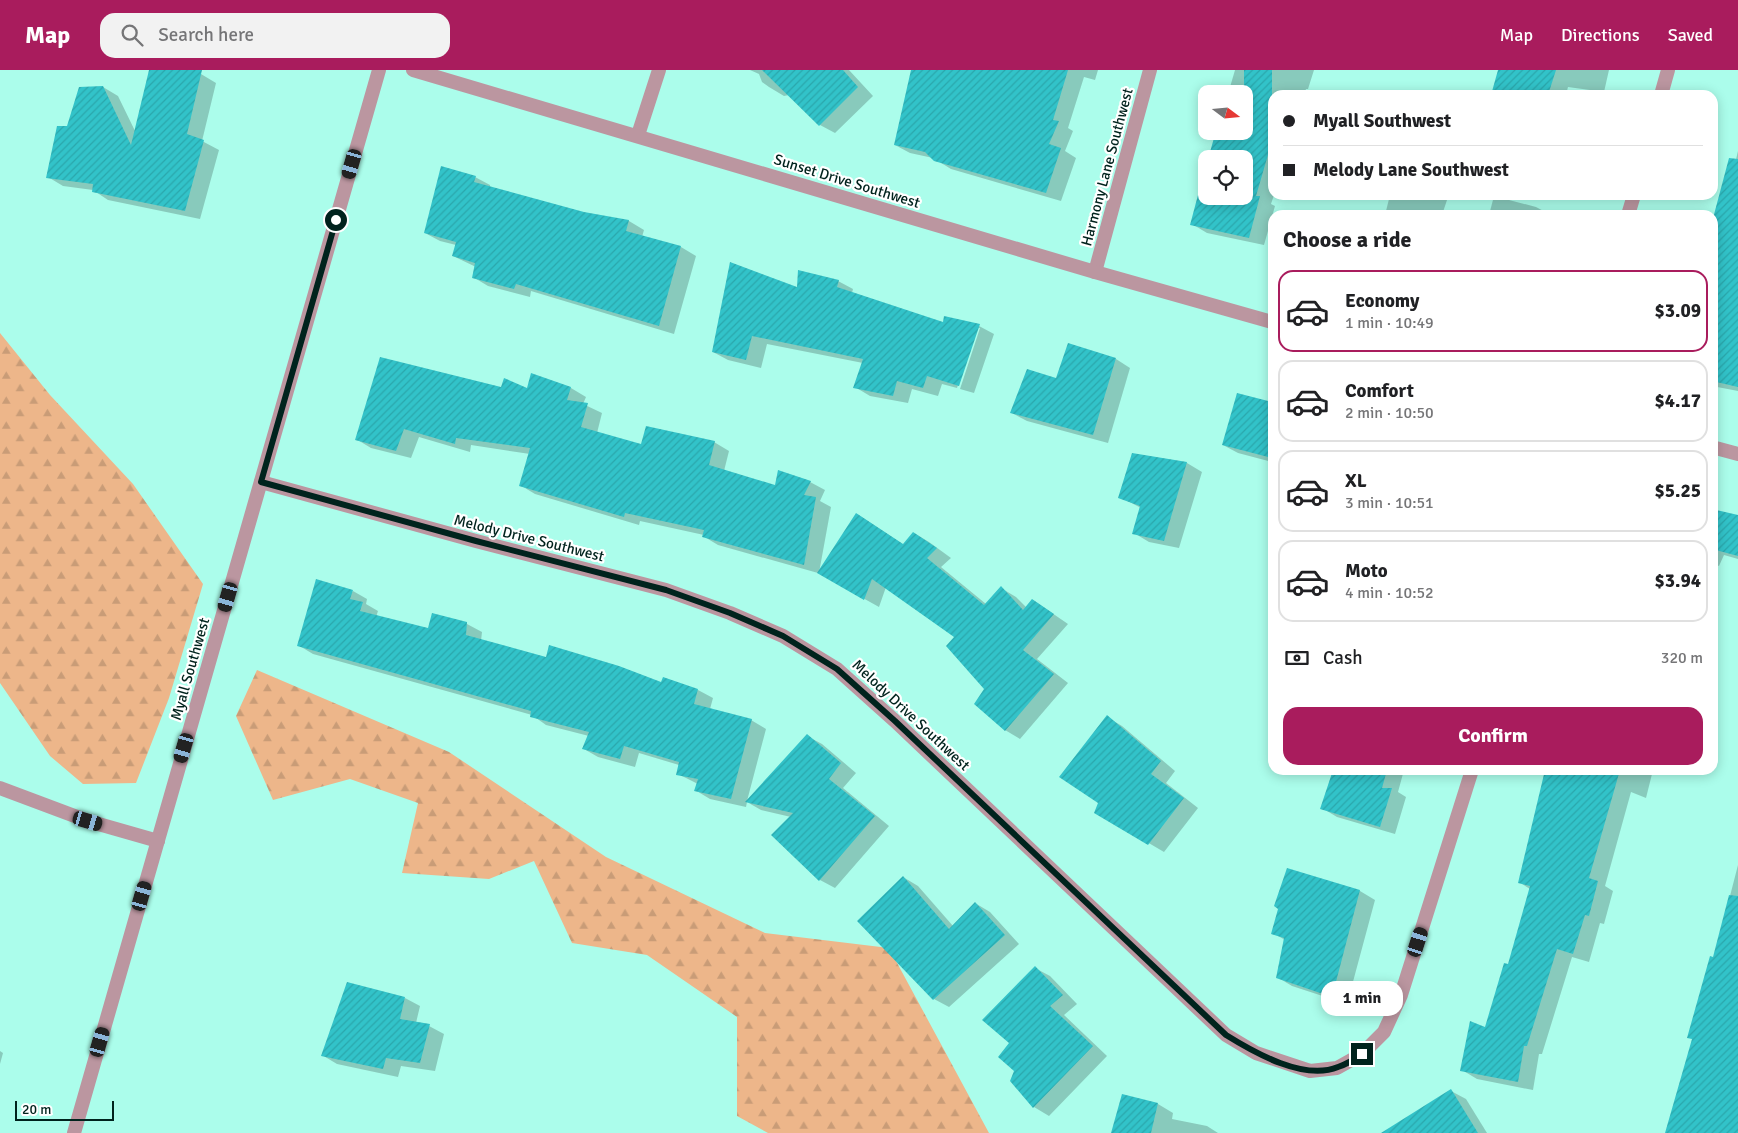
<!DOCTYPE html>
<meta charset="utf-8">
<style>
body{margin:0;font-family:Signika,sans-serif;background:#f2f2f2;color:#202124;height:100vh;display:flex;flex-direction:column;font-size:19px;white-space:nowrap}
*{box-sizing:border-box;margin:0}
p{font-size:16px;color:#757577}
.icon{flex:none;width:28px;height:28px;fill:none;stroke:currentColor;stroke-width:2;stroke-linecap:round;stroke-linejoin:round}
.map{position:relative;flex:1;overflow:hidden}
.side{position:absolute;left:1268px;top:140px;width:450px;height:565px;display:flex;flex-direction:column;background:#fff;border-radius:15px;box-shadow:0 2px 12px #0003}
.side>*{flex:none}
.guide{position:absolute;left:1268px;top:20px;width:450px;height:110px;border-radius:15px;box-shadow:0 2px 12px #0003;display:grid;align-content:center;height:110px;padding:0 15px;background:#fff}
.needle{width:32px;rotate:106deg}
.buttons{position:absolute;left:1198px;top:15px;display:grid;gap:10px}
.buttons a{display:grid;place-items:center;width:55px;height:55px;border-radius:10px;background:#fff;box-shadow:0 2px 12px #0003;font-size:25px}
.scale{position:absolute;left:15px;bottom:12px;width:99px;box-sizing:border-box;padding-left:5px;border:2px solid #00231d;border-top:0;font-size:14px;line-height:18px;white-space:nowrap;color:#00231d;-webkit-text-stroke:4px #fff;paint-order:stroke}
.end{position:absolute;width:22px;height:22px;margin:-11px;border:6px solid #00231d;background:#fff;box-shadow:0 0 0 2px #fff}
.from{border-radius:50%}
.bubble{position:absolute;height:35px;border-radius:15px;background:#fff;box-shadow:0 2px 12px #0003;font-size:16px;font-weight:800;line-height:35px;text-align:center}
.car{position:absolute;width:15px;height:30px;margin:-15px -8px;border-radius:6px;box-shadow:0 0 4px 1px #0007;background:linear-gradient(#222 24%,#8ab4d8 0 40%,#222 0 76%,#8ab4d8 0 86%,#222 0)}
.guide b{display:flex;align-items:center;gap:18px;height:48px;font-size:19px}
.guide b+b{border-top:1px solid #e0e0e0}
.guide i{width:12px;height:12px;background:#202124}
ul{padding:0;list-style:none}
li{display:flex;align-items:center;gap:15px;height:82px;margin:0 10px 8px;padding:0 5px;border:2px solid #e0e0e0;border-radius:15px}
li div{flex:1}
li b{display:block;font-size:19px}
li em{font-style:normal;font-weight:800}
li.on{border-color:#a91c5d}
li>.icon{width:45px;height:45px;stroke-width:1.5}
h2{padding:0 15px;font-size:22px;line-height:60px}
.pay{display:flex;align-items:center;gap:12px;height:55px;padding:0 15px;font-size:19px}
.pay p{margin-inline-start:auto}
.action{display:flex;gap:10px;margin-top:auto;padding:10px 15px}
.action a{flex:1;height:58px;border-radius:15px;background:#a91c5d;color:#fff;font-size:20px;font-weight:800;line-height:58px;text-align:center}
header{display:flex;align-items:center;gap:30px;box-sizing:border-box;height:70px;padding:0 25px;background:#a91c5d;color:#fff}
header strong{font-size:24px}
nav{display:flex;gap:28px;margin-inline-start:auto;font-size:18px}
.search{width:350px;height:45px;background:#f2f2f2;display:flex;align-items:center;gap:12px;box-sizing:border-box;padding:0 18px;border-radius:15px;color:#757577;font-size:19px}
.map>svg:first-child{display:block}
.forest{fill:url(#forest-firs)}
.shadow{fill:#0003}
.building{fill:url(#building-hatch)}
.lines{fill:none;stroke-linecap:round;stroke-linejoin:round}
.minor{stroke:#bb96a0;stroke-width:14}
.tertiary{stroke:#bb96a0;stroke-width:14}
.route{stroke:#00231d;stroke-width:6}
.labels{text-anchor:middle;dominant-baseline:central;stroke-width:4.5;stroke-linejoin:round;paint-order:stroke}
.street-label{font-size:15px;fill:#00231d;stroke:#fff}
</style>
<header>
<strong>Map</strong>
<div class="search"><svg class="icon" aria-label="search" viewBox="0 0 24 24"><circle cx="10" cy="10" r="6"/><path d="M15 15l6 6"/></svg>Search here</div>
<nav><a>Map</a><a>Directions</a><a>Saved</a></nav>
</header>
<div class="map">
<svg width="1738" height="1063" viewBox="0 0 1738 1063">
<defs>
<pattern id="forest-firs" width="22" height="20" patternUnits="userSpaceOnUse" patternTransform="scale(1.25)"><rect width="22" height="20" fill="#edb68a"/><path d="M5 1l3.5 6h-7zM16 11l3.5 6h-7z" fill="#c99c77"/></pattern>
<pattern id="building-hatch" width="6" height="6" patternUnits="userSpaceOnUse" patternTransform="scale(1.25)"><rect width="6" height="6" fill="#32c3c9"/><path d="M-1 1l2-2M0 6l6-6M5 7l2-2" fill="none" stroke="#2aa7ac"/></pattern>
</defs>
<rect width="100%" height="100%" fill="#abfdeb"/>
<!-- forest -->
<g class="forest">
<polygon points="0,263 50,325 133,414 203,514 169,628 136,713 83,714 50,686 0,613"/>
<polygon points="257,600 449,682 606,787 765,863 889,878 989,1063 768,1063 737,1046 737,947 647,885 572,873 534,791 489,809 402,803 418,733 350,709 273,730 236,646"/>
</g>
<!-- shadow -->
<g class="shadow">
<polygon points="151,0 183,0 201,4 216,13 202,71 219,80 200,149 108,130 93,120 63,116 48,107 68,57 103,17 118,26 136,63"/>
<polygon points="750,0 849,0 873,26 835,63 820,55 789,25 784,26 769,17 762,12 759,4"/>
<polygon points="913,0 1098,0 1095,10 1084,7 1068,58 1073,61 1065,81 1076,88 1061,131 951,99 933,88 910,83 895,75"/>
<polygon points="1235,0 1314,0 1308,19 1306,19 1304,25 1272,25 1274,125 1271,134 1275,136 1264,175 1207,163 1192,154 1206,102 1206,126 1244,126 1244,24 1228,24"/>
<polygon points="1499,0 1609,0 1604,22 1568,17 1566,25 1493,25"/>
<polygon points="1738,81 1738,321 1712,316 1712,189"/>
<polygon points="475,107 490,115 490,117 584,143 629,151 644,160 642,167 681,177 696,186 674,264 531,221 530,227 488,216 473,207 476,197 453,186 456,175 440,171 425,163"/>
<polygon points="1390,125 1445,125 1448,127 1442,145 1385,145"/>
<polygon points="1494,126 1536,137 1551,145 1489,145"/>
<polygon points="838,211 853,219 852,223 944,254 979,256 994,264 974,323 960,319 980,258 977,258 957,318 942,314 938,326 912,319 908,333 870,326 855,317 863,293 767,274 761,298 728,290 713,282 798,219"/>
<polygon points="1116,289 1130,298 1108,373 1027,351 1012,343 1057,310"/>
<polygon points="532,305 571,318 586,327 583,334 602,343 597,363 642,376 714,372 729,381 724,401 776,416 810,412 825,420 820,431 831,437 819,503 857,444 904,475 914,463 929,472 951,488 941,497 986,534 1001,518 1016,527 1027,538 1033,530 1068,554 1037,589 1068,613 1020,669 1005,660 986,619 956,567 886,517 879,537 818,503 718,475 703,466 704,465 640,451 639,455 535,424 520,415 530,384 471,375 470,382 419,367 411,388 371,378 356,369 502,318 528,320"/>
<polygon points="1238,325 1272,333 1272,392 1238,383 1223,375"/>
<polygon points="1133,384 1187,393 1202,402 1179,478 1149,472 1134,463 1141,438 1120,427"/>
<polygon points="1712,440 1738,446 1738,489 1724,485 1719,496 1713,494 1712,497"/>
<polygon points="353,521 367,529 366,534 378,541 376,547 429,560 467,554 482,562 481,571 546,588 662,614 698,620 713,628 710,639 751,650 766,659 747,731 807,666 822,674 856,703 843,718 889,756 835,818 820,810 791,747 761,740 747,732 746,737 710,729 695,720 698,714 678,704 679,695 639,683 635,697 598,687 584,679 589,666 546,655 532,645 313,584 298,575"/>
<polygon points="1107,647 1122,656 1175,701 1166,713 1198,738 1164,782 1096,742 1099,733"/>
<polygon points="1335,700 1404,700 1398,722 1406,727 1395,764 1337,747 1322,738"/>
<polygon points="1549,700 1649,700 1652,704 1646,728 1631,722 1605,816 1613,821 1604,854 1600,853 1589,892 1572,887 1542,984 1539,984 1533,1020 1477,1009 1462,1000 1485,959 1509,896 1530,819 1519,812"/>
<polygon points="1738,795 1738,1063 1666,1063 1693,969"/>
<polygon points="1288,800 1360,821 1375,830 1347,934 1292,916 1277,907 1285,870 1273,863"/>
<polygon points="903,807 918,816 953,856 975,833 990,842 1019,874 949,937 934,929"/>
<polygon points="1035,898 1050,906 1077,934 1064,945 1107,986 1049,1046 1034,1037 1011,1011 1016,1000 1011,973"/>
<polygon points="405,928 420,936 416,953 429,956 444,964 435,1001 401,996 398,1007 337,994 322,985"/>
<polygon points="0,981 3,983 0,994"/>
<polygon points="1451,1021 1466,1029 1487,1063 1386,1063"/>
<polygon points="1123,1025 1158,1034 1173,1043 1172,1049 1207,1056 1218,1063 1112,1063"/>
</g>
<!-- building -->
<g class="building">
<polygon points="149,0 202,0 187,64 204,70 185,141 92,122 93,114 46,108 57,56 67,56 79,17 103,16 131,75"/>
<polygon points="762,0 843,0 858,17 819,56"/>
<polygon points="911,0 1068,0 1053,50 1059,51 1049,74 1061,78 1046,123 934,91 925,82 894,75"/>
<polygon points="1244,0 1272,0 1272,71 1256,126 1260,126 1249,168 1190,155 1206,95 1206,126 1244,126 1244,89 1208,89 1216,61 1244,61"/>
<polygon points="1498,0 1556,0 1548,25 1491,25"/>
<polygon points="1729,88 1738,89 1738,317 1712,311 1712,152"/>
<polygon points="441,96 476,106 474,112 584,142 629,150 626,161 681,176 659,256 516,214 514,219 472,208 475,193 452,186 456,172 424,163"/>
<polygon points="730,192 797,217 798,200 839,210 837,217 943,252 944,246 980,254 959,316 927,306 923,318 897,311 893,326 853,318 863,289 752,266 746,290 712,282"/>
<polygon points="1068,273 1116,288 1093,365 1010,343 1027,299 1056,308"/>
<polygon points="380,287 501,317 504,308 527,318 531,303 571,317 567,330 588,333 581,357 641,374 646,356 715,371 709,395 775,415 778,400 811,411 804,425 816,427 804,495 702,467 704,460 625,443 624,447 519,416 530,378 456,368 455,374 404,359 396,381 355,370"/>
<polygon points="1237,323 1272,332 1272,388 1222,375"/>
<polygon points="1132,383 1187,392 1164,471 1132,464 1140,436 1118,428"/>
<polygon points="1712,439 1738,445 1738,486 1712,479"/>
<polygon points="856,443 903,474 913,462 937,478 927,488 984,535 1001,516 1023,540 1032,529 1054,544 1023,580 1054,604 1005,661 974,634 984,619 946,576 954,567 872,509 864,530 817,503"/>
<polygon points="316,509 353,520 350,529 363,532 360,541 428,558 432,543 467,552 466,565 546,587 549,575 619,596 661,612 663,607 698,619 694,634 752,649 731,729 694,721 698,709 676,705 679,692 624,676 620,689 582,679 589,662 530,647 531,641 297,576"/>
<polygon points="1107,645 1161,691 1151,704 1184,728 1148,775 1094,743 1098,733 1059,707"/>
<polygon points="807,664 841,693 829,709 875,746 819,811 771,765 793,743 745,732"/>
<polygon points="1333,700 1387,700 1382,718 1392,718 1380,757 1320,739"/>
<polygon points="1545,700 1620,700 1589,808 1598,811 1589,846 1585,845 1573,884 1557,879 1527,976 1524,976 1518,1012 1460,1001 1470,951 1485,957 1504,893 1508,894 1530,816 1518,813"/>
<polygon points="1287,798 1360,820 1332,927 1276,908 1284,868 1271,864 1278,839 1274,836"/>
<polygon points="903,806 949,859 975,832 1005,865 933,930 857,851"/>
<polygon points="1729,825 1738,826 1738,1063 1665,1063 1692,969 1687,968 1710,886 1713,887"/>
<polygon points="1035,896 1063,925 1050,936 1093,976 1033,1038 1010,1011 1014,1001 998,987 1009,973 982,950"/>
<polygon points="347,912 405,927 400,949 430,954 420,993 386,988 383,999 321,986"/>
<polygon points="1451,1019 1478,1063 1381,1063"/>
<polygon points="1122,1024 1158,1033 1151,1063 1111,1063"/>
</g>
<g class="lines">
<!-- minor -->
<g class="minor">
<polyline points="1661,25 1668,0"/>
<polyline points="638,65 659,0"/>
<polyline points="1628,145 1634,125"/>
<polyline points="1095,202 1150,0"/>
<polyline points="261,412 476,471 666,520 730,543 783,566 837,599 895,651 1226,965 1256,983 1310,1001 1337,998 1362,984 1384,962 1401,925 1472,700"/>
<polyline points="0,718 88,751 158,771"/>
</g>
<!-- tertiary -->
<g class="tertiary">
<polyline points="413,0 1095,202 1272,252"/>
<polyline points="1712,377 1738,384"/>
<polyline points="74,1063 379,0"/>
</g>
</g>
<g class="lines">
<!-- route -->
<path class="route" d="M 336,150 L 261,412 L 476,471 L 666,520 L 730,543 L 783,566 L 837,599 L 895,651 L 1226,965 C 1255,983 1304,1011 1338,997 C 1347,994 1355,989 1362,984"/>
</g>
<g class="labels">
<!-- street labels -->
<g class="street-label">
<text transform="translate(1107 97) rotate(-75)">Harmony Lane Southwest</text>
<text transform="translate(847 111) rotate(17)">Sunset Drive Southwest</text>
<text transform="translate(529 468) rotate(14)">Melody Drive Southwest</text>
<text transform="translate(190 599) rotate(-74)">Myall Southwest</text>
<text transform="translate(911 645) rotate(43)">Melody Drive Southwest</text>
</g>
</g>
</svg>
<div class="buttons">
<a><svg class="needle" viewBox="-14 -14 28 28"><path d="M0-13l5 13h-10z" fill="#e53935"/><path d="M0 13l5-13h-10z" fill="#757577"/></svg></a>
<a><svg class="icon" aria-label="locate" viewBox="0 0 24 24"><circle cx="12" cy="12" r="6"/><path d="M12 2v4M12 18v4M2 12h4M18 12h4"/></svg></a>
</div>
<div class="scale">20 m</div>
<i class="end from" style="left:336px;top:150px"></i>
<i class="end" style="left:1362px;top:984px"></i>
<div class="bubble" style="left:1321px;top:911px;width:82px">1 min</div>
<i class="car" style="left:352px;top:94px;rotate:196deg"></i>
<i class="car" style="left:228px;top:527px;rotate:196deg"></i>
<i class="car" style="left:184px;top:678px;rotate:196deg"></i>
<i class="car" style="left:88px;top:751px;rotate:106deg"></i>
<i class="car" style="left:142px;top:826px;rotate:16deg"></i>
<i class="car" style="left:1418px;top:872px;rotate:18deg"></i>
<i class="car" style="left:100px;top:972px;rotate:16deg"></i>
<div class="guide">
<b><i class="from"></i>Myall Southwest</b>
<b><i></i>Melody Lane Southwest</b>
</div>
<section class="side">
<h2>Choose a ride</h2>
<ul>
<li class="on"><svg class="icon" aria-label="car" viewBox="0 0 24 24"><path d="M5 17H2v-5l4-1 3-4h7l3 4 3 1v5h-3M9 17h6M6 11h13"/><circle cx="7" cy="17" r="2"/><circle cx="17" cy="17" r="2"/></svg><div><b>Economy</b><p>1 min · 10:49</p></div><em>$3.09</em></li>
<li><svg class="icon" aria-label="car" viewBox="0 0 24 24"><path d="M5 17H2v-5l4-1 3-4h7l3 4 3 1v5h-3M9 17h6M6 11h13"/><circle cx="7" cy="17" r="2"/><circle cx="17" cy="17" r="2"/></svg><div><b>Comfort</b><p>2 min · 10:50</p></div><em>$4.17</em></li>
<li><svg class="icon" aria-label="car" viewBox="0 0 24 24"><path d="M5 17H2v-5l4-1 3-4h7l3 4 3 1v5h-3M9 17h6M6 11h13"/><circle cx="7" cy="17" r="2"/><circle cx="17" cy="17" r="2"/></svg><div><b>XL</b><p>3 min · 10:51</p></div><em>$5.25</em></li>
<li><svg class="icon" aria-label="car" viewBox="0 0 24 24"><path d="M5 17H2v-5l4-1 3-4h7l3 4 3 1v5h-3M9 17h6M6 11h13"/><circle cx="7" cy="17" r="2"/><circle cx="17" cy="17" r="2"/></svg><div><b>Moto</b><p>4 min · 10:52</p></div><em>$3.94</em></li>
</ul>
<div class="pay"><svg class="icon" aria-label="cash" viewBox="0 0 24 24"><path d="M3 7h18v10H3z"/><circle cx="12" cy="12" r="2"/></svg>Cash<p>320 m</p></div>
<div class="action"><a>Confirm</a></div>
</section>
</div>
